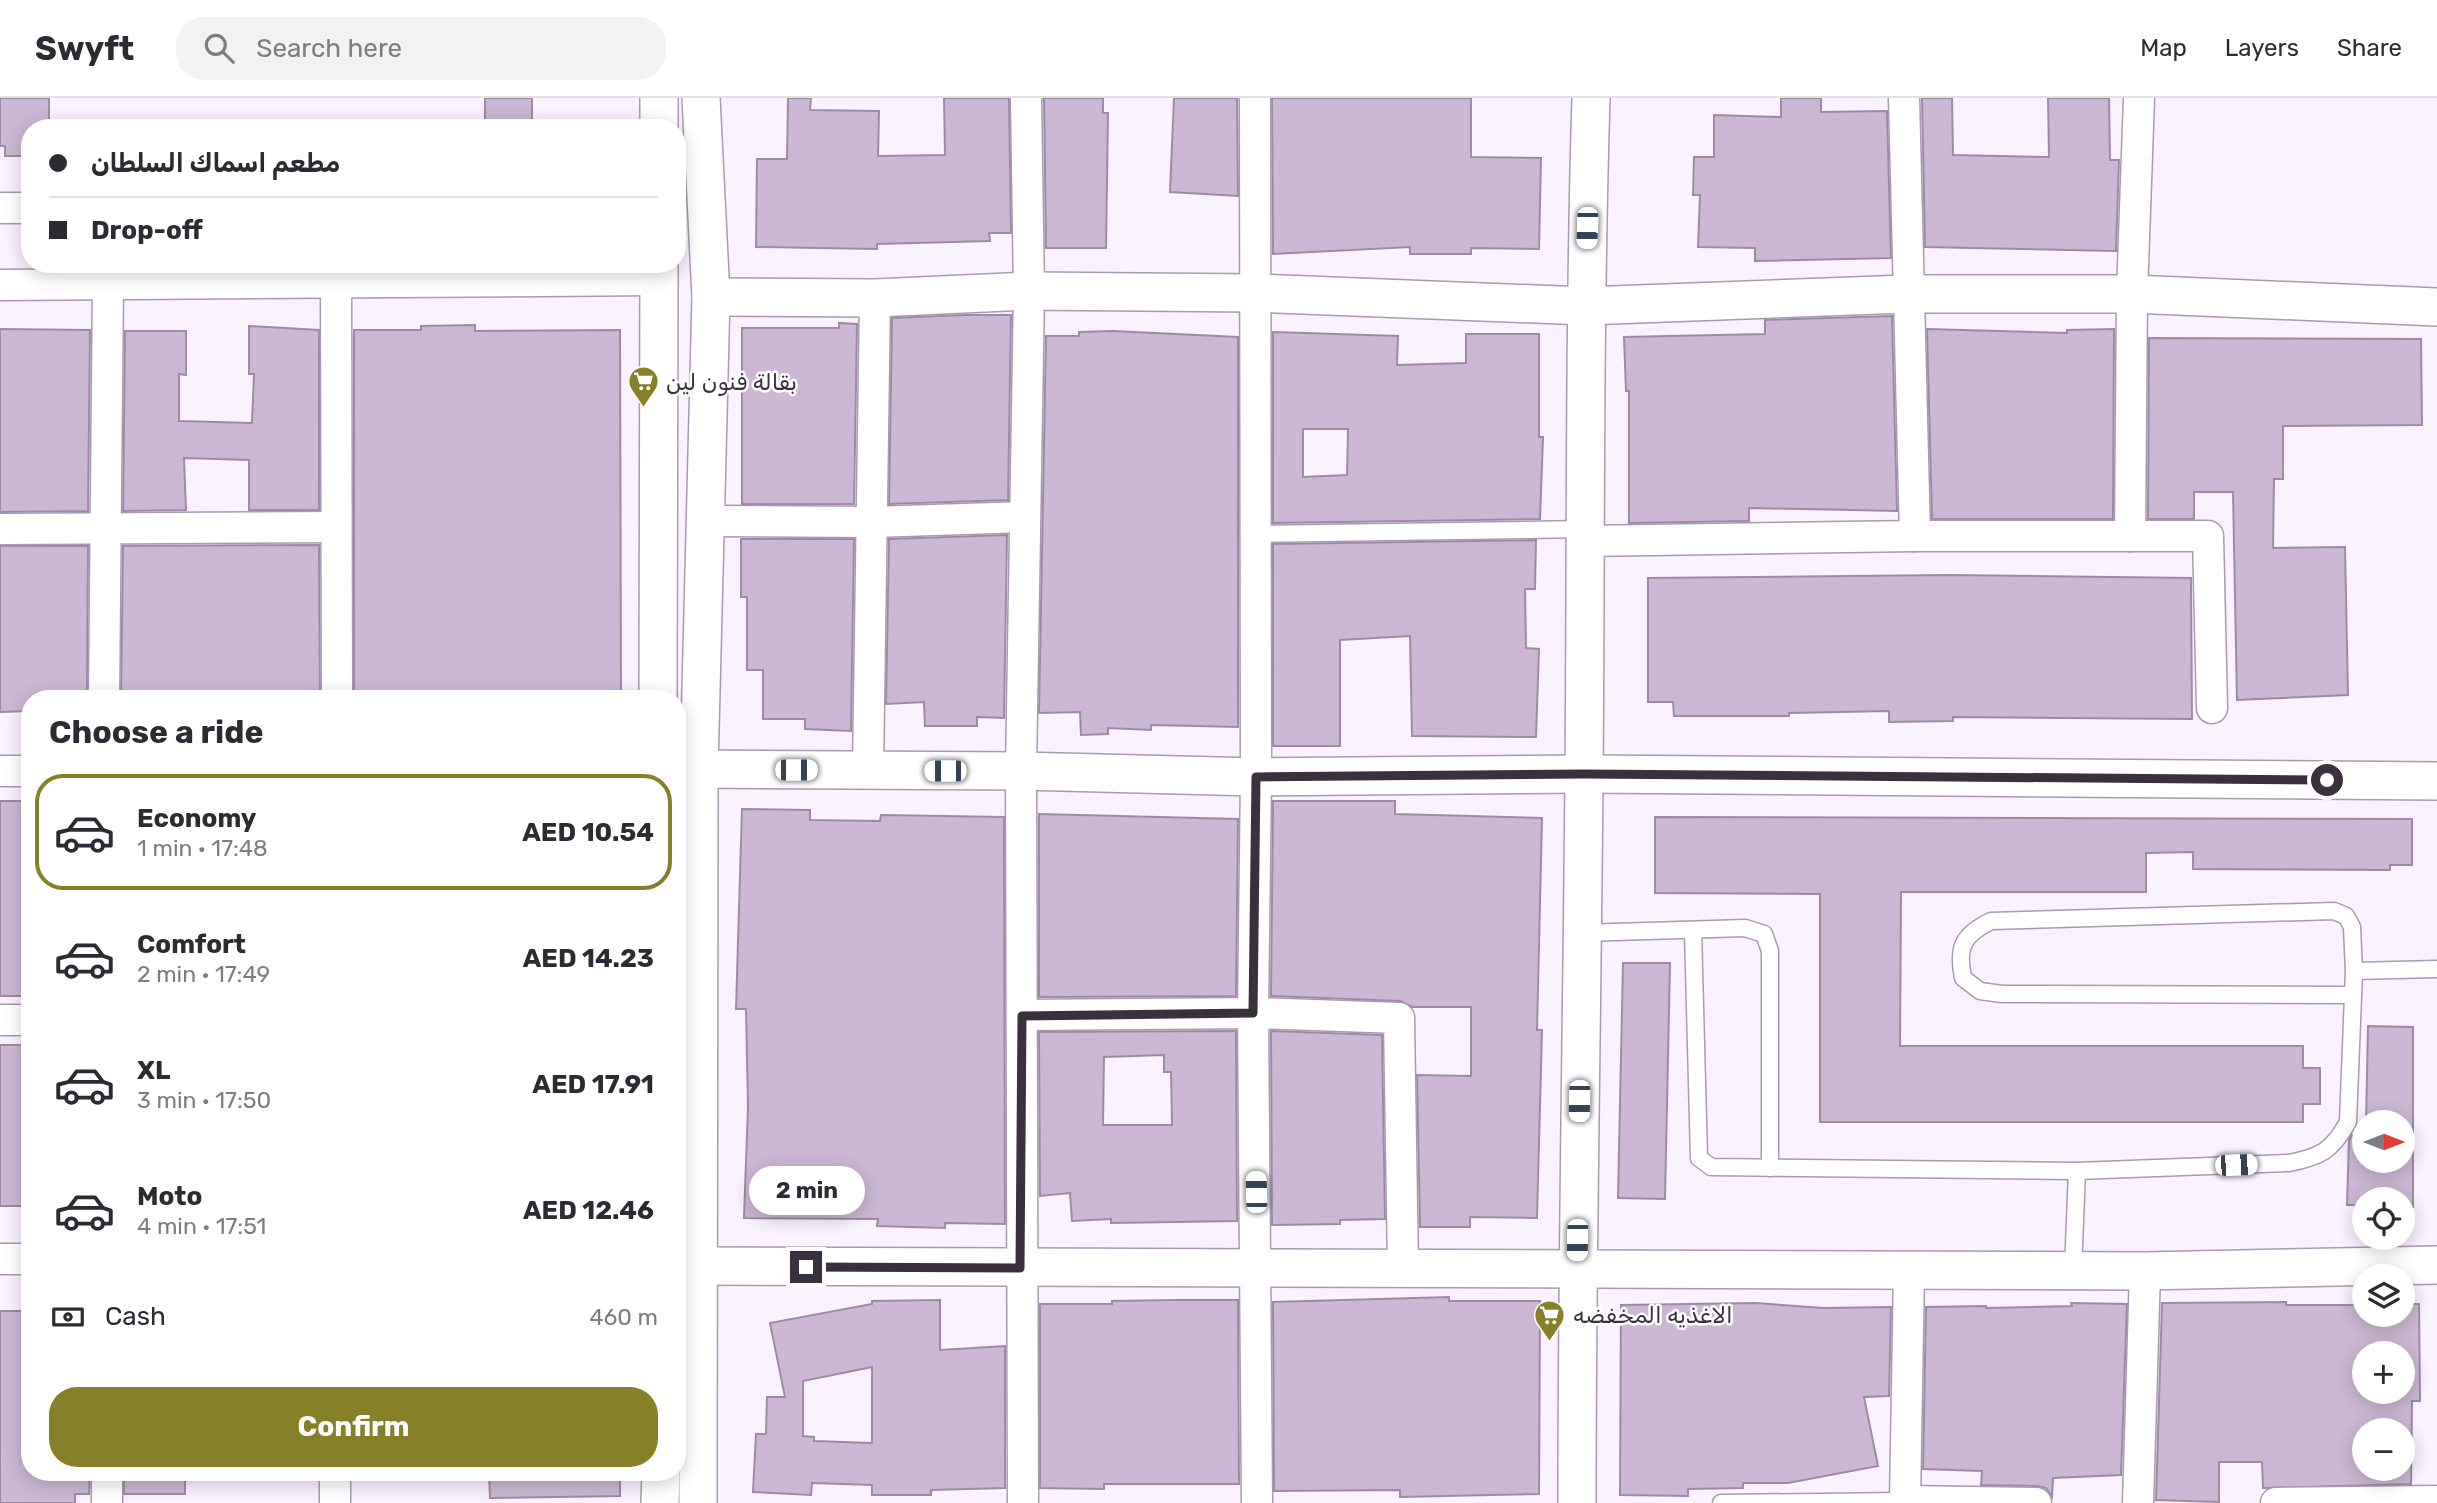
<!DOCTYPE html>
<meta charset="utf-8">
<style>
body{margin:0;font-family:Rubik,"Noto Sans Arabic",sans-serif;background:#f2f2f3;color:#2b2b33;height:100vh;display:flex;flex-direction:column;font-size:26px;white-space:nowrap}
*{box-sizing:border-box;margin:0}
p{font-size:23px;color:#7c7c81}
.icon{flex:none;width:38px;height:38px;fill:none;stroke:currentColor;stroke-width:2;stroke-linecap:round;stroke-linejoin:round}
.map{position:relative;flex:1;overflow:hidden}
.side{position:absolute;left:21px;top:592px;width:665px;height:791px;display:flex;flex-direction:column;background:#fff;border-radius:28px;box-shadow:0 4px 18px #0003}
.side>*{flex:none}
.guide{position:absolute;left:21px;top:21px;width:665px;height:154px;border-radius:28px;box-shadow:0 4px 18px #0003;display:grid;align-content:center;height:154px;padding:0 28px;background:#fff}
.needle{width:46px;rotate:90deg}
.buttons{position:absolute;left:2352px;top:1012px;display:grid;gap:14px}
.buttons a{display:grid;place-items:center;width:63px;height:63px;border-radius:50%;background:#fff;box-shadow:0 4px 18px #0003;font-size:35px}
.end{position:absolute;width:32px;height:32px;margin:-16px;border:9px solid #39313c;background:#fff;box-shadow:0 0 0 4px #fff}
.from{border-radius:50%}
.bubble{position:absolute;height:49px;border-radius:24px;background:#fff;box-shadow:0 4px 18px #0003;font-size:23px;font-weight:700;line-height:49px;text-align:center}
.car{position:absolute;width:21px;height:42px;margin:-21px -10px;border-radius:9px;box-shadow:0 0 5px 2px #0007;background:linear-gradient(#fff 24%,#345 0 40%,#fff 0 76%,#345 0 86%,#fff 0)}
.guide b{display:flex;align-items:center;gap:24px;height:66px;font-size:26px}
.guide b+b{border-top:2px solid #e1e1e2}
.guide i{width:18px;height:18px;background:#2b2b33}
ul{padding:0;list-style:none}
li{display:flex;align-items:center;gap:21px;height:116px;margin:0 14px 10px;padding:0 14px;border:4px solid transparent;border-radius:28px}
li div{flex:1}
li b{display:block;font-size:26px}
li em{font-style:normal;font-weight:700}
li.selected{border-color:#868028}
li>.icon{width:63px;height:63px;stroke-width:1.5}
h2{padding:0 28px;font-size:32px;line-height:84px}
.pay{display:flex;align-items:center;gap:18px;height:77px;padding:0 28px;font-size:26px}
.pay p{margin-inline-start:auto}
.cta{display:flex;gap:14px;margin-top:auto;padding:14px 28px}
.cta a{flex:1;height:80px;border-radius:28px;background:#868028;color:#fff;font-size:28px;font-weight:700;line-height:80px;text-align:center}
header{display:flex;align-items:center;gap:42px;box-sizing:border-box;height:98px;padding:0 35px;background:#fff;border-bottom:2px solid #e1e1e2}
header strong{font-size:33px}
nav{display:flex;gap:38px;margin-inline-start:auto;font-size:24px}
.search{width:490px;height:63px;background:#f2f2f3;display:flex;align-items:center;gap:18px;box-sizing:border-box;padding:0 24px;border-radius:28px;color:#7c7c81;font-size:26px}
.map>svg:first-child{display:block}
.building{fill:#ccb8d4;stroke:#9d8ba5;stroke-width:2;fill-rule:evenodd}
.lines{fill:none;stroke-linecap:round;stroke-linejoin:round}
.service-casing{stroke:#ab99b3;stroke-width:19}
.minor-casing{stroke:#ab99b3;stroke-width:33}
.tertiary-casing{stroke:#ab99b3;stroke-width:40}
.service{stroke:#fff;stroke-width:16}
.minor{stroke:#fff;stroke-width:30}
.tertiary{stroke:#fff;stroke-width:37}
.route{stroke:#39313c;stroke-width:9}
.labels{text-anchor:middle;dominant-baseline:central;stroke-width:5;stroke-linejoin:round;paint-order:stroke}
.poi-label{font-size:23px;fill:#39313c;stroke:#fff;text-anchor:start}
</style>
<header>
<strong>Swyft</strong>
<div class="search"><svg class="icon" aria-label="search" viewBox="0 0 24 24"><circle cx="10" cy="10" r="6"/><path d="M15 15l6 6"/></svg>Search here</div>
<nav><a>Map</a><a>Layers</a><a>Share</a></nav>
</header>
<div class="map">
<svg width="2437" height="1405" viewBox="0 0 2437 1405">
<rect width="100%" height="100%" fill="#faf2fe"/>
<!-- building -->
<g class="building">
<polygon points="0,0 49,0 49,30 30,30 30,58 5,58 5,48 0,48"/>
<rect x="485" y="0" width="47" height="25"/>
<polygon points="788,0 811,0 810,12 879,13 878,58 945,57 944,0 1009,0 1011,135 989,135 990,143 877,146 877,151 756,149 757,61 787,61"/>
<polygon points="1044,0 1103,0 1103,15 1108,15 1106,150 1046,150"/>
<polygon points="1174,0 1237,0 1238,98 1170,94"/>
<polygon points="1272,0 1471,0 1471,59 1541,60 1539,151 1471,150 1471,156 1410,156 1410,149 1273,156"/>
<polygon points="1781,0 1821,0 1821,14 1887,13 1891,160 1755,163 1755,150 1698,149 1700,97 1693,97 1694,59 1714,59 1714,17 1781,19"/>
<polygon points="1922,0 1952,0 1953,57 2049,59 2048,0 2109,0 2110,62 2119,62 2116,153 1925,149"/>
<polygon points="964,217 1011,217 1008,402 889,406 892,220"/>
<polygon points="1892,218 1897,413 1749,410 1749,423 1629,425 1629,293 1626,293 1624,239 1765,236 1765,222"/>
<polygon points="839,225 857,226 854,406 742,406 742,230 839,230"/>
<polygon points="475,227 475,233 620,232 621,600 354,600 354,232 421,232 421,228"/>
<polygon points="249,228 319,232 319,412 249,412 249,362 184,360 186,412 123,413 125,233 186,233 186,277 179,276 179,323 252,325 254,276 249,276"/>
<polygon points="0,231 90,232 88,413 0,414"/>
<polygon points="1927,231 2067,235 2067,232 2114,231 2113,421 1932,421"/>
<polygon points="1113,233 1238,239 1238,629 1151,627 1151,632 1108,630 1108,636 1081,637 1080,614 1039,615 1046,238 1079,238 1079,234"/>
<path d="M 1273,234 L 1398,238 L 1397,267 L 1466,265 L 1466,236 L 1539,236 L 1539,339 L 1543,339 L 1540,421 L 1273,425 ZM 1303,331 L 1348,331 L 1347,377 L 1303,379 Z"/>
<polygon points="2149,240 2421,241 2422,327 2283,328 2283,381 2274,381 2273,450 2345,449 2348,597 2237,602 2233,394 2194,394 2194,421 2148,421"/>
<polygon points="1007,437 1004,620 977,619 977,628 925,628 924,604 886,606 889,441"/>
<polygon points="741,441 854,441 851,633 805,631 805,621 763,621 763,572 747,572 747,499 741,499"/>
<polygon points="1536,442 1535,491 1525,491 1526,550 1539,551 1536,639 1412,638 1410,538 1340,542 1340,648 1273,648 1273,446"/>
<polygon points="319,447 320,600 121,600 123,448"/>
<polygon points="0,448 88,448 87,600 30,600 30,613 0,614"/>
<polygon points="1950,477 2191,480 2192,621 1953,619 1953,623 1889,624 1889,613 1789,615 1789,618 1674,618 1673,604 1648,604 1648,480"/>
<rect x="0" y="703" width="30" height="195"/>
<polygon points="1273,703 1395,703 1395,716 1542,720 1537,932 1542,932 1537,1120 1470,1119 1470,1129 1420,1129 1417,977 1471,978 1471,909 1412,909 1400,903 1271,898"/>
<polygon points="742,711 810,712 810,722 880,723 881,717 1004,719 1005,1126 945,1125 945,1130 877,1128 878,1121 744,1120 748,1009 746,911 736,911"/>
<polygon points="1039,716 1238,721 1236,898 1039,899"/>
<polygon points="1655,719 2412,721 2412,767 2390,767 2390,772 2193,771 2193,754 2146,755 2146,794 1901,794 1900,948 2303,948 2303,970 2320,970 2320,1006 2303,1006 2303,1024 1820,1024 1820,796 1655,795"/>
<polygon points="1623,865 1670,865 1665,1101 1618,1100"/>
<polygon points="2368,928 2413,929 2413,1109 2403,1108 2403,1101 2364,1101 2364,1107 2347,1107 2349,1042 2352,1037 2364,1037 2364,1062 2403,1062 2403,1024 2366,1024"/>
<path d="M 1236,933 L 1237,1123 L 1111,1125 L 1111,1121 L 1072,1123 L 1070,1095 L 1040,1098 L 1039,934 ZM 1164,957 L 1164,974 L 1171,974 L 1172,1027 L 1103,1027 L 1104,959 Z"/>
<polygon points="1271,933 1382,937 1385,1121 1340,1122 1340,1126 1272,1127"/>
<rect x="0" y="947" width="30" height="161"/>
<polygon points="1449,1199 1449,1203 1540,1203 1539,1396 1400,1399 1400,1392 1274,1393 1273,1204"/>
<path d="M 940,1202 L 940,1252 L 1005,1248 L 1005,1390 L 931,1392 L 931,1397 L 872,1397 L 872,1387 L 812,1385 L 811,1397 L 753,1394 L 756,1336 L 766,1336 L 767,1299 L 785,1299 L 770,1225 L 872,1206 L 872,1203 ZM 872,1269 L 872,1345 L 814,1343 L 814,1339 L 803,1338 L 803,1283 Z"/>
<polygon points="1175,1202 1238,1202 1239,1386 1104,1386 1104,1391 1040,1390 1040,1206 1112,1206 1112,1203"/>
<path d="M 2286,1204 L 2286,1207 L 2364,1207 L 2364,1216 L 2403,1216 L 2403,1206 L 2419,1206 L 2420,1303 L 2412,1303 L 2411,1386 L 2263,1390 L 2262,1364 L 2219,1364 L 2219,1404 L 2156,1402 L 2162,1205 ZM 2364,1255 L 2403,1255 L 2403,1293 L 2364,1293 ZM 2364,1332 L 2403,1332 L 2403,1370 L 2364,1370 Z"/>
<polygon points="1756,1205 1823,1210 1891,1209 1889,1298 1864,1299 1878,1368 1788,1385 1743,1385 1743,1390 1688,1391 1688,1398 1620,1397 1621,1207"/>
<polygon points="2071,1205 2127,1206 2121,1377 2053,1380 2052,1399 2046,1390 2037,1388 1981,1387 1982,1373 1923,1371 1926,1209 1986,1208 1986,1210 2072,1208"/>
<polygon points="0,1213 30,1213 30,1374 90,1374 89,1396 75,1396 75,1405 0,1405"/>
<rect x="124" y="1374" width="61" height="22"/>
<polygon points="489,1374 620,1374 620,1398 490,1400"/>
</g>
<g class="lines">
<defs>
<g id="service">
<polyline points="1254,436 1585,431"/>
<path d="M 1693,833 L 1699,1060 L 1711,1069 L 2077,1073 L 2289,1065 C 2320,1059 2332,1053 2348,1024 L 2354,873 L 2437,871"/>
<polyline points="1582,835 1745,830 1764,836 1770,853 1770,1070"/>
<path d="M 2353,897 L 2002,896 L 1980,893 L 1963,880 C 1957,850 1962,837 1991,823 L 2334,813 L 2346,818 L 2352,829 L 2354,873"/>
<polyline points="2073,1172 2077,1073"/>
<polyline points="1721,1405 1905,1403"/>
</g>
<g id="minor">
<polyline points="1255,0 1256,679 1253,915 1257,1405"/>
<polyline points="1904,0 1915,438"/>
<polyline points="0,110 30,110"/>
<polyline points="336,184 337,600"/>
<polyline points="0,187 659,182"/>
<polyline points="705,423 872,424 1024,419"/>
<polyline points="0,431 336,429"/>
<polyline points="2130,438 2132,196 2139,0"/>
<polyline points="1584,443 1915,438 2208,438 2212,610"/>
<polyline points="104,600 108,186"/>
<polyline points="868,672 875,200"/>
<polyline points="0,673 30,673"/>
<polyline points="1022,917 1253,915 1399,920 1403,1171"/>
<polyline points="0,922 30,922"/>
<polyline points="0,1161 30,1161"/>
<polyline points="107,1374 107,1405"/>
<polyline points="1905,1403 2036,1405"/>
<polyline points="335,1405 335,1374"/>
<polyline points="1023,1405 1021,673 1029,193 1026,0"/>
<polyline points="1905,1405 1909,1172"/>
<polyline points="2138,1405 2145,1173"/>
<polyline points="2276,1405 2437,1403"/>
</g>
<g id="tertiary">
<polyline points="659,30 659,0"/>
<polyline points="711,199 875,200 1029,193 1254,195 1585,208 1906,196 2132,196 2437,209"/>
<polyline points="658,600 659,166"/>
<polyline points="677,655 699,671 1021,673 1256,679 1584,676 2437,683"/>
<polyline points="699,1168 2145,1173 2437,1167"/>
<polyline points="660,1405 661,1374"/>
<polyline points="698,1405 699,671 711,199 701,0"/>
<path d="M 1577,1405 C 1577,1163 1582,920 1584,678 C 1586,452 1584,226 1591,0"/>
</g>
</defs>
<!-- service casing -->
<use href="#service" class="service-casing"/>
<!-- minor casing -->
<use href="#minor" class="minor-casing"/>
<!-- tertiary casing -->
<use href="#tertiary" class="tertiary-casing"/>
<!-- service -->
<use href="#service" class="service"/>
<!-- minor -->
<use href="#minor" class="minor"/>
<!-- tertiary -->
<use href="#tertiary" class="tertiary"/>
</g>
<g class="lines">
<!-- route -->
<polyline class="route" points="806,1169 1020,1170 1022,918 1253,915 1256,679 1584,676 2327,682"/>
</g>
<!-- icons -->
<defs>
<symbol id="supermarket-pin" viewBox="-11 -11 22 30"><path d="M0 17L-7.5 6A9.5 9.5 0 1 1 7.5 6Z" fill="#868028" stroke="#fff"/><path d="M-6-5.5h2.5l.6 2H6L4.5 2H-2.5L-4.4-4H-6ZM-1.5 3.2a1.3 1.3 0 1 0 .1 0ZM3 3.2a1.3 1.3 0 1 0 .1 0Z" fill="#fff"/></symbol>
</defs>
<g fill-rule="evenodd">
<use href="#supermarket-pin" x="626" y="266" width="35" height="47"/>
<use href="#supermarket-pin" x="1532" y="1200" width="35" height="47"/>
</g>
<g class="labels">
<!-- poi labels -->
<g class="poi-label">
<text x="666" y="284">بقالة فنون لين</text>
<text x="1573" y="1217">الاغذيه المخفضه</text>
</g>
</g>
</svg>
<div class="buttons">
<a><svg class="needle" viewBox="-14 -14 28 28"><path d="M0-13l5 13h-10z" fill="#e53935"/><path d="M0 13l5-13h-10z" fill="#7c7c81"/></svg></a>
<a><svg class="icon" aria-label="locate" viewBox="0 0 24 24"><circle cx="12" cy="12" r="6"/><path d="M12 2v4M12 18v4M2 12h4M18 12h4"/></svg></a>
<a><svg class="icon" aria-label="layers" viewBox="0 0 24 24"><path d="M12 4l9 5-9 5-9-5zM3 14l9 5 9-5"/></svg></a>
<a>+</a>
<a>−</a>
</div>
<i class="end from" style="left:2327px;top:682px"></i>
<i class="end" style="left:806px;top:1169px"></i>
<div class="bubble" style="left:749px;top:1068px;width:116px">2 min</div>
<i class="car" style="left:1587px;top:130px;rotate:182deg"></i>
<i class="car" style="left:796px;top:672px;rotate:90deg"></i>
<i class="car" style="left:945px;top:673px;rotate:270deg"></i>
<i class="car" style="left:1579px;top:1003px;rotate:181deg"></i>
<i class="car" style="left:2236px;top:1067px;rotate:88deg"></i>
<i class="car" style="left:1256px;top:1094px;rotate:359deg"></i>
<i class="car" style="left:1577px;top:1142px;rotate:181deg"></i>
<div class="guide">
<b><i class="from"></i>مطعم اسماك السلطان</b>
<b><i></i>Drop-off</b>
</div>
<section class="side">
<h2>Choose a ride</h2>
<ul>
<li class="selected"><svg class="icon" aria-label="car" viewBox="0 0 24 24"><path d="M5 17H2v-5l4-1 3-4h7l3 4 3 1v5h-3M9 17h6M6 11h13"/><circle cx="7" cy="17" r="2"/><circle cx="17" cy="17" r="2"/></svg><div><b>Economy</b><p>1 min · 17:48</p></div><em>AED 10.54</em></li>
<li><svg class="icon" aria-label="car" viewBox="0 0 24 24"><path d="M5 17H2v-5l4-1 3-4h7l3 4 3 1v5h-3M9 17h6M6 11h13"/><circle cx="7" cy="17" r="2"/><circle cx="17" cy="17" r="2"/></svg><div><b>Comfort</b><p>2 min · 17:49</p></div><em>AED 14.23</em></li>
<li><svg class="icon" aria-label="car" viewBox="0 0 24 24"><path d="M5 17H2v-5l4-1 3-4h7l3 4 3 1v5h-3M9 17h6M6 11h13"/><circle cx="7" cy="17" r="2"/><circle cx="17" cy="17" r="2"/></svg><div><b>XL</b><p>3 min · 17:50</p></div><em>AED 17.91</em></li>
<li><svg class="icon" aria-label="car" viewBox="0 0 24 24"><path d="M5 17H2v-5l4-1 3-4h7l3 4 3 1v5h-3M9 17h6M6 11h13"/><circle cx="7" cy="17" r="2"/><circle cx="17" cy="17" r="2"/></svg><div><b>Moto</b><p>4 min · 17:51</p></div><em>AED 12.46</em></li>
</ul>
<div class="pay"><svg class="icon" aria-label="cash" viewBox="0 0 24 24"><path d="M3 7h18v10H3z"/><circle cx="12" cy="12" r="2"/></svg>Cash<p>460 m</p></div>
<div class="cta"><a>Confirm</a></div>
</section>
</div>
